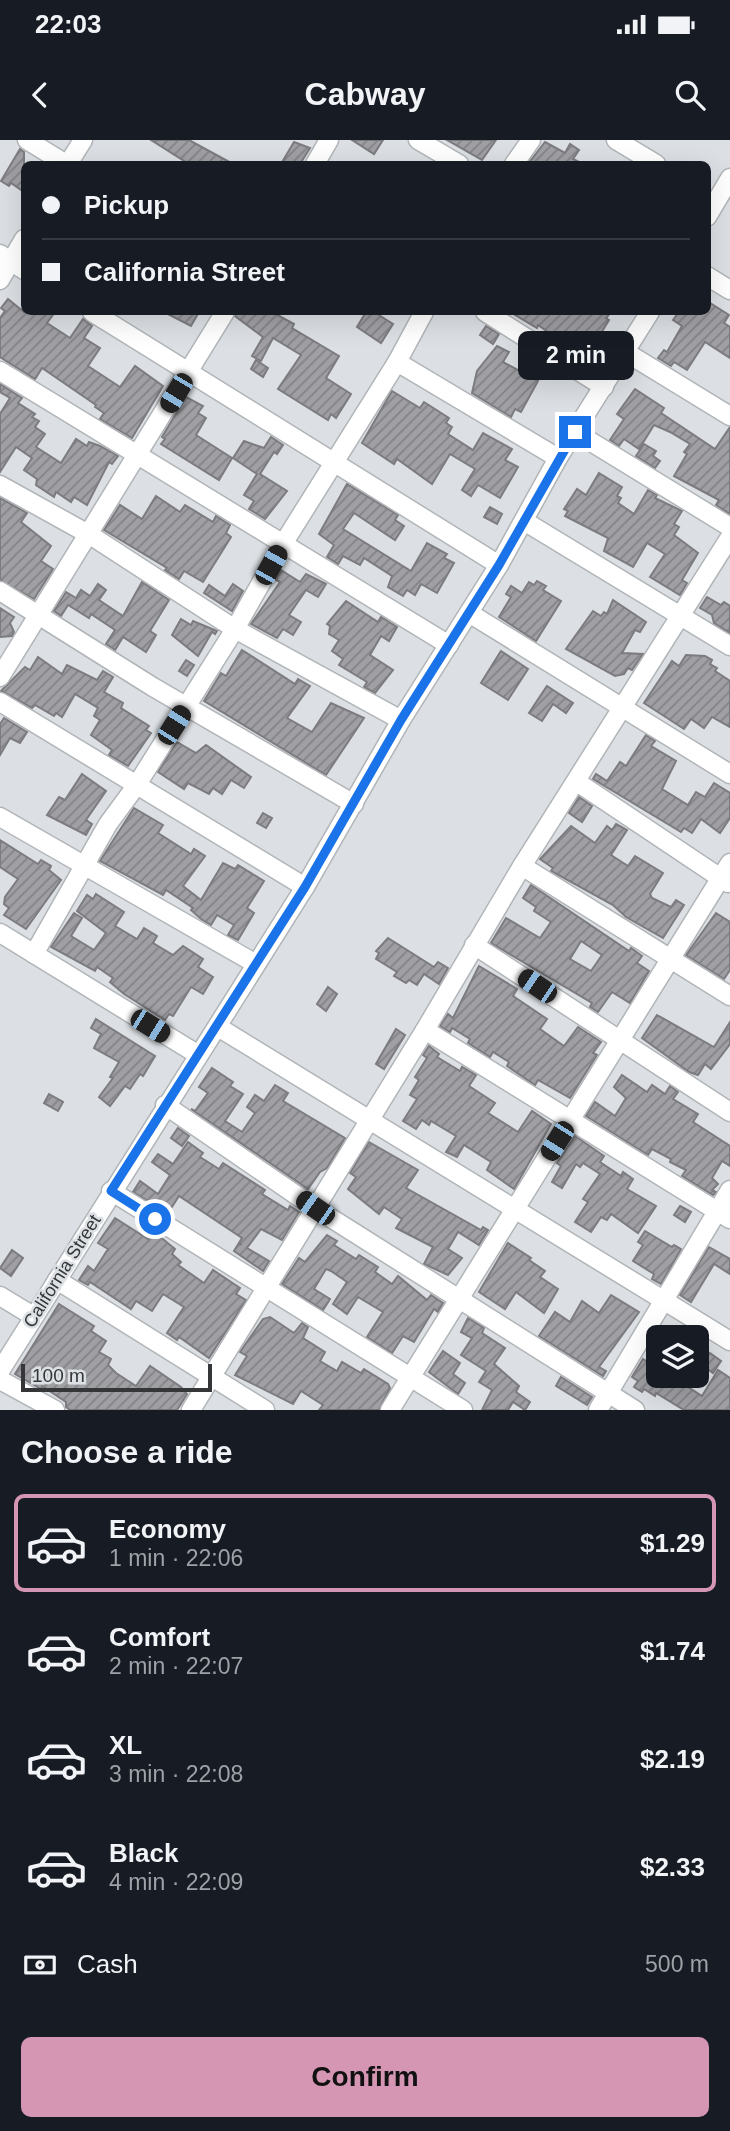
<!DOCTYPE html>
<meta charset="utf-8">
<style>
body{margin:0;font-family:Arial,sans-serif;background:#20242c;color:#f1f3f6;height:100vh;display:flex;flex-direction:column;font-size:26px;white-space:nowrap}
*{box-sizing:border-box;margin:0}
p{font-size:23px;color:#9ea1a6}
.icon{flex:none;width:38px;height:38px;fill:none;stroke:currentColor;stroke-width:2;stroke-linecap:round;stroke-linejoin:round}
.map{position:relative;height:1270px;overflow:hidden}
.sheet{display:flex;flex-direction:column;background:#171b24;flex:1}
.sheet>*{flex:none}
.hud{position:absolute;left:21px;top:21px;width:690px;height:154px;border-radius:10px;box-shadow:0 7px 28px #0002;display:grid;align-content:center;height:154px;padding:0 21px;background:#171b24}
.tools{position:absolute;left:646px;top:1185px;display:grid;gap:14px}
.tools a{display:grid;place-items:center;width:63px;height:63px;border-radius:10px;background:#171b24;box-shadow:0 7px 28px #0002;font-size:35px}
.scale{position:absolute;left:21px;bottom:18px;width:191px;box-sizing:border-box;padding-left:7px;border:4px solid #343637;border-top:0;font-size:19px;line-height:24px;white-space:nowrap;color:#343637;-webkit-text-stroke:5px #dce0e4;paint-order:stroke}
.end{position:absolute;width:32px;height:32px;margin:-16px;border:9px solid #1a73e8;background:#fff;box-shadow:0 0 0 4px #fff}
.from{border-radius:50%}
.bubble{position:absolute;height:49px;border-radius:10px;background:#171b24;box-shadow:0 7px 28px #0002;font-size:23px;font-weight:700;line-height:49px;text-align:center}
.car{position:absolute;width:21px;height:42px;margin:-21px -10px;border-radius:9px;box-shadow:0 0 5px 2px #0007;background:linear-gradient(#222 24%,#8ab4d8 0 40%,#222 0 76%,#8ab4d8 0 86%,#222 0)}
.hud b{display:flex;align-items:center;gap:24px;height:66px;font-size:26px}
.hud b+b{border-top:2px solid #363941}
.hud i{width:18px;height:18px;background:#f1f3f6}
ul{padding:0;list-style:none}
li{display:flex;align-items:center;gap:21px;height:98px;margin:0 14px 10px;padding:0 7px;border:4px solid transparent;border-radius:10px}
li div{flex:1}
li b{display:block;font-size:26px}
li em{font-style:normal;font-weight:700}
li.on{border-color:#d496b3}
li>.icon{width:63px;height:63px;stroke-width:1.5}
h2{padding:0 21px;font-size:32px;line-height:84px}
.pay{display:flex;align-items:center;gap:18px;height:77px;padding:0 21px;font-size:26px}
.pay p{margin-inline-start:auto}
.action{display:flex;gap:14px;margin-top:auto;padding:14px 21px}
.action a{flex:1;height:80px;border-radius:10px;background:#d496b3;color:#111;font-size:28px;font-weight:700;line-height:80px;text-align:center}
.status{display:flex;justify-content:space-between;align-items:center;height:49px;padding:0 35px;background:#171b24;direction:ltr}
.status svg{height:19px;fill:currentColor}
header{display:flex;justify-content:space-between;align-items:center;height:91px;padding:0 21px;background:#171b24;font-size:32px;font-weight:700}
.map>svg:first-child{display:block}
.building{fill:url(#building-hatch);stroke:#7c7b7f;stroke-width:2;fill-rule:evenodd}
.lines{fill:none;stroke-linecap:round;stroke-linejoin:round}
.minor-casing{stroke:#b1b5b8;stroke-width:21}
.minor{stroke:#fff;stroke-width:18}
.route{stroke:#1a73e8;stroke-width:9}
.labels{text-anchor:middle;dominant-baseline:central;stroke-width:5;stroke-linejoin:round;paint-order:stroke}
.street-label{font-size:18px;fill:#343637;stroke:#dce0e4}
</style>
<div class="status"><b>22:03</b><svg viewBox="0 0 49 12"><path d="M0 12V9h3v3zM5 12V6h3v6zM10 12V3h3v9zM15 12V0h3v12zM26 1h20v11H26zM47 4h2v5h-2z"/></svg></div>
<header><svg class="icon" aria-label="back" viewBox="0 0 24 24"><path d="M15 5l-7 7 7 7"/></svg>Cabway<svg class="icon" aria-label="search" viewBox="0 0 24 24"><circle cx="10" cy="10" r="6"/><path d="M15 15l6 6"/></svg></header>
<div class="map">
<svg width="730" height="1270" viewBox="0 0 730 1270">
<defs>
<pattern id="building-hatch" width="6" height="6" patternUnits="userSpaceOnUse" patternTransform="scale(1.75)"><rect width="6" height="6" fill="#a0a0a4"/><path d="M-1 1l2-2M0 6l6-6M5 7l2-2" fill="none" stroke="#838386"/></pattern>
</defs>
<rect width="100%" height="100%" fill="#dce0e4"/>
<!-- building -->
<g class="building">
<polygon points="151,0 189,0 233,24 189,24"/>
<polygon points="352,0 383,0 374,14"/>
<polygon points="447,0 496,0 482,20"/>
<polygon points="294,2 310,8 300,24 281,24"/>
<polygon points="545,2 565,13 570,4 579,10 573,19 583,24 528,24"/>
<polygon points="20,9 24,12 24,52 11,43 9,46 1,41"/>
<polygon points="8,159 24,172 55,172 47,183 70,198 83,179 92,186 84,198 100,208 88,226 120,247 135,226 163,246 132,298 100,279 104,273 95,267 96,265 42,228 35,239 0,217 0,178 5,171 1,168"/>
<polygon points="707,161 729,175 724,183 730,187 730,218 705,202 687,230 674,222 671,226 658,218 664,210 667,212 682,186 673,180 679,172 707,172"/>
<polygon points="164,172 199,172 191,186"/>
<polygon points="236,172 272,172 294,184 292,188 339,216 326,238 351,254 336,278 331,274 328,280 278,249 301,215 273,198 261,221 252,216 263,197 235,176"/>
<polygon points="366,172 374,172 393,184 381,203 357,187"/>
<polygon points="510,172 611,172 606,178 609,180 595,203 592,200 582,216 538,185 537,188"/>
<polygon points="486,186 499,194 493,204 480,195"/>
<polygon points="497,206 509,212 503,222 538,241 521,272 515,269 511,277 472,253 477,231"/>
<polygon points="256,220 268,228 263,237 251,229"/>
<polygon points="0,244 22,258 18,263 35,274 32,277 39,281 35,287 45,294 36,307 61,323 76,299 87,306 89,302 100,306 118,316 112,324 109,322 87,365 74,357 71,362 56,352 54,357 36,345 37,339 24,330 32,318 16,307 0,332 0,274 10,258 0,252"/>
<polygon points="635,249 664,268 661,273 715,309 730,287 730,374 716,365 719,360 674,336 687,314 684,312 690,304 670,292 654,285 639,309 624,299 619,306 610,300 624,279 617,274"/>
<polygon points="392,251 420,268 424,262 449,278 446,283 452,287 448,294 473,310 483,293 512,309 505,320 518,327 500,358 478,345 471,356 462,350 475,329 450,314 432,344 397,319 394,324 362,303"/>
<polygon points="186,257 203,266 198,273 206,278 196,295 232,318 219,340 161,304 165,299 162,297"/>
<polygon points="271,297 283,305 277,314 274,312 260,334 287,351 265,379 249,369 254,361 244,355 257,334 233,318 244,301 264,308"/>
<polygon points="644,304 656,311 653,316 660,321 655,328 636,316"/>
<polygon points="599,333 622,347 617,356 621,358 618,363 634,374 648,350 657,355 655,358 682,371 674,384 679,387 674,395 698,413 682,440 687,443 680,455 650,437 665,414 647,403 633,427 604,411 608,398 565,376 568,371 564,369 577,349 586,355"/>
<polygon points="347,344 398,375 395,380 404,386 395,400 354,373 343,389 411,431 427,403 447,414 444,418 454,423 437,453 421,444 415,455 407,450 403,456 388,447 392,436 364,418 360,425 343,416 338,424 327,417 334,405 319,394"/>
<polygon points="156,356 180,372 185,365 213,382 216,376 230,385 226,393 231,397 203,442 184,431 179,439 165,430 167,428 104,390 120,365 142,379"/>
<polygon points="0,358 27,373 21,382 51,406 41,421 53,429 34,459 0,440"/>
<polygon points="490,367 502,374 497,384 484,377"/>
<polygon points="281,430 300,442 306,434 326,444 318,457 306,450 289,475 301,482 293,495 283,489 277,498 251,484 280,442 276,440"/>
<polygon points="537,441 546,446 543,450 561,461 536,501 499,477 511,457 506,454 511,446 522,453 529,442 534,445"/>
<polygon points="142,442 169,460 150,491 156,495 146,512 123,497 115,510 106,504 115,490 91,474 89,478 68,465 61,476 54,471 66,452 76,458 81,450 90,456 98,444 106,450 99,460 123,476"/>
<polygon points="233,444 243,451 232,471 204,453 209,445 225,456"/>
<polygon points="707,457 721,465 724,462 730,466 730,493 714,483 712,475 700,468"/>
<polygon points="613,460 646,482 640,492 635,490 622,513 643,514 632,530 628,528 624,534 615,536 566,509 593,471 601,476 604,472 607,474"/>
<polygon points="346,461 378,482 381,477 397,487 389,501 381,496 370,515 393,530 375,553 364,547 367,542 339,525 343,519 332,511 339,500 329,494 330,486 327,484"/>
<polygon points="0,468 14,477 10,483 14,492 12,496 0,497"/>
<polygon points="181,479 191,485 193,481 217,491 215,494 212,492 198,516 172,495"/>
<polygon points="242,510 295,544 298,539 310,546 287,578 312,592 331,563 364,578 326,635 204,561 221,533 226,536"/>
<polygon points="501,511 528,529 508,560 481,543"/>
<polygon points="686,515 705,516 712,520 710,524 717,528 715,531 730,541 730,587 712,577 704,588 691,579 684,589 644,563 672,521 679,526"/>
<polygon points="38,517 62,534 67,525 97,540 103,531 113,537 104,552 123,563 121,568 149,586 146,590 151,593 128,626 109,615 112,610 91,595 100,580 94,576 98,568 75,554 62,577 56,573 54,576 35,565 32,568 1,551 25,527 30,530"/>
<polygon points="186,520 194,525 187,536 179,531"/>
<polygon points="547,546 573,563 566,573 553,564 542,581 529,573"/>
<polygon points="4,578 27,592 20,603 10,598 0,615 0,584"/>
<polygon points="646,595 655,601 651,606 676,621 662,649 688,665 696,652 705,657 714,643 730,653 730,678 720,693 701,679 692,693 684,688 681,692 593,639 596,634 607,641 620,622 626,626"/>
<polygon points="177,602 196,613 206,605 251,637 244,648 231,640 222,654 213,648 209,654 188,643 184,649 158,632"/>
<polygon points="82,634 106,651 86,680 92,684 86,695 47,675 59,657 65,660"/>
<polygon points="579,657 592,666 582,682 569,673"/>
<polygon points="134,668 163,685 158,693 191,714 194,709 205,716 183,746 201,760 223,723 235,729 238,725 264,741 247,768 254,773 238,800 228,795 234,785 217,775 211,785 201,779 191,770 193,768 166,750 163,755 100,721"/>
<polygon points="263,673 272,678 266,688 257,683"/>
<polygon points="616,684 627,690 611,715 628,726 635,716 663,733 650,754 652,758 671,767 676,760 684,765 663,798 626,777 613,765 551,731 553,728 540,719 571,686 595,703 607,686 612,690"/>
<polygon points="0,700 38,724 41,720 51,726 49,730 61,740 26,789 4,775 9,768 4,764 5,757 18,739 0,727"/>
<path d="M 531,745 L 629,811 L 631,808 L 642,816 L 637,823 L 649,831 L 630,863 L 612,852 L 598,872 L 590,867 L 592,863 L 491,803 L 506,778 L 540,798 L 551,782 L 534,771 L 536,767 L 523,758 ZM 581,801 L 602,815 L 591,831 L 570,819 Z"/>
<polygon points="96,754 124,772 115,786 137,799 144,788 157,796 153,803 173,815 183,806 203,819 198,827 213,837 203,854 191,847 173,876 169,874 165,880 124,854 110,842 113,838 97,827 95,831 51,807 74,773 82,778 71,796 94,810 106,793 77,771 87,755 93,759"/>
<polygon points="716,773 730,782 730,830 724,839 686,815"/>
<polygon points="388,798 434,827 438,822 448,828 439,844 424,834 417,845 409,840 406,843 394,836 397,832 376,819 379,813 376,811"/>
<polygon points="479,826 517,849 513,856 547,879 540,889 564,906 578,887 601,902 593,913 597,915 570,958 538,940 535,945 507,926 509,922 493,912 490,917 468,903 470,899 452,888 450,892 440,886 448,874 453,878"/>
<polygon points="328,847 337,854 326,871 317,864"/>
<polygon points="657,875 714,907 730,882 730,904 711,929 705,924 698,935 689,932 642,898"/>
<polygon points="96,879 155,916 143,936 140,934 130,949 125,946 110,966 99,957 113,938 110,937 119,922 94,908 101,894 91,888"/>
<polygon points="396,889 405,895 384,929 376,924"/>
<polygon points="429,906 439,914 437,917 460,931 462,927 476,935 469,946 495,963 488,973 518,992 532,971 551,984 514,1049 487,1030 491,1022 464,1005 457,1017 446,1012 456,996 431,981 429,985 422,980 416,989 403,981 417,959 410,955 419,940 415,937 427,918 423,915"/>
<polygon points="212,928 233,942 230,946 243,954 225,981 242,992 255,973 247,967 255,955 264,961 275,945 288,953 283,961 345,998 327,1028 320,1032 308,1049 191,969 195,971 208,953 199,947"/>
<polygon points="622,935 647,952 652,945 665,954 670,946 678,952 673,959 698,974 693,982 730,1006 730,1026 722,1021 712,1038 718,1044 712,1050 716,1052 713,1055 682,1036 686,1030 670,1022 671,1019 652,1009 648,1015 586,976 595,962 615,976 626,958 614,947"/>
<polygon points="49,954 63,962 58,971 44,963"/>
<polygon points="178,988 189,996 182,1006 171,998"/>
<polygon points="575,996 604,1016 600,1022 621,1036 623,1032 633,1039 627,1049 656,1066 638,1093 611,1074 607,1080 601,1077 591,1092 575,1082 588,1062 583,1059 600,1034 583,1023 580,1027 576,1024 562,1048 552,1042 561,1026 557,1023"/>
<polygon points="188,1002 203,1013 200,1017 219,1029 223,1023 265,1050 262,1054 288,1070 290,1066 299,1072 282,1100 261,1089 247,1108 269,1121 263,1131 234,1111 239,1103 242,1105 239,1103 242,1098 179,1056 168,1073 133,1052 140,1041 158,1054 170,1035 152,1022 158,1014 173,1024"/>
<polygon points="369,1002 418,1030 406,1048 481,1090 483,1087 488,1090 479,1105 458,1092 448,1109 462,1118 448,1135 424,1124 433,1107 396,1088 402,1079 384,1067 379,1074 348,1049 356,1037 350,1033"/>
<polygon points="680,1066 691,1072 685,1082 674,1075"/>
<polygon points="115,1078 148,1099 153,1091 175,1109 172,1114 181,1122 178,1125 204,1143 213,1130 240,1148 236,1154 246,1160 209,1218 179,1197 177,1200 167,1193 184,1167 163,1154 152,1171 136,1161 131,1169 90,1142 88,1145 79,1140 88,1126 94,1131 108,1109 98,1103"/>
<polygon points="645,1091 672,1107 674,1105 681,1109 661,1144 652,1139 654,1134 633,1121 643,1105 638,1102"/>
<polygon points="327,1095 337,1101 334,1105 356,1119 359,1115 378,1127 375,1132 392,1144 398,1136 427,1160 431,1155 443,1163 438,1172 434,1169 414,1202 403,1196 392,1213 367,1197 383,1172 358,1157 347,1174 333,1164 347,1142 331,1131 326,1129 314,1149 330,1159 323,1170 282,1144 299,1118 305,1122"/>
<polygon points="508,1103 531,1118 529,1120 545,1131 540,1137 558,1149 544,1173 516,1152 505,1169 479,1152"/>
<polygon points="709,1107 730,1119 730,1134 714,1124 691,1162 680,1155"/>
<polygon points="12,1110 23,1118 11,1136 0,1128"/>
<polygon points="611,1155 639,1172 599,1227 606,1231 603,1236 539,1196 555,1172 570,1182 582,1161 599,1173"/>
<polygon points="59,1164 94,1186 91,1191 106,1201 99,1212 111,1219 108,1225 116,1233 136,1246 150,1226 181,1247 187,1254 177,1270 70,1270 66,1267 66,1262 42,1246 41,1249 15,1234"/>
<polygon points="270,1177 294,1193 302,1183 308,1187 303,1198 325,1212 320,1221 337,1231 342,1222 361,1233 364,1229 388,1244 390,1248 379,1270 319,1270 323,1265 301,1251 293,1264 235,1235 247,1216 240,1212 263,1179"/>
<polygon points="468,1178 484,1188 482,1193 505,1208 494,1224 519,1246 516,1252 530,1262 525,1270 513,1262 508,1270 482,1270 492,1250 479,1242 486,1231 461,1215 472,1198 461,1192"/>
<polygon points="443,1211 460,1223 453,1234 465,1243 458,1254 429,1232"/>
<polygon points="710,1213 721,1221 713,1233 702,1225"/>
<polygon points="643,1219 658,1229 658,1236 688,1236 682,1243 702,1256 718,1230 730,1238 730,1270 684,1270 656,1253 655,1256 644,1249 642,1252 634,1247 638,1241 632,1237"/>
<polygon points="561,1237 592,1257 587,1265 556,1246"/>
</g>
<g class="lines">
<defs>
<g id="minor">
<polyline points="27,0 66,24"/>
<polyline points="418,0 459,24"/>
<polyline points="616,0 656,24"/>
<polyline points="68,24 83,0"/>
<polyline points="315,24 329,0"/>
<polyline points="514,24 531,0"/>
<polyline points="707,77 730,38"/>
<polyline points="0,114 24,130"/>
<polyline points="707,136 730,150"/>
<polyline points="0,140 24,99"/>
<polyline points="92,172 499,425"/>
<polyline points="485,172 604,247"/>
<polyline points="627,213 730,276"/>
<polyline points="397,222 558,318"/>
<polyline points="0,231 449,505"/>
<polyline points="575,292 730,387"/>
<polyline points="0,345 90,395 235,489 401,580"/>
<polyline points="524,381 730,506"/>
<polyline points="0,451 153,547 354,664"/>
<polyline points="469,473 730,634"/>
<polyline points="0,537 225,172"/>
<polyline points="0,562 305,747"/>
<polyline points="577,642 728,743"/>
<polyline points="0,677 256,824"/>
<polyline points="522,726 730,856"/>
<polyline points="0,793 197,914"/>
<polyline points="474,805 730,972"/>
<polyline points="34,814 108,684 136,646 235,489 283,404 397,222 424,172"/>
<polyline points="218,887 730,1201"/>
<polyline points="425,890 730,1079"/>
<polyline points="165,965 315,1068 635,1270"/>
<polyline points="111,1051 463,1270"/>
<polyline points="57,1140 265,1270"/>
<polyline points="0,1156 33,1176"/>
<polyline points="0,1231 305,747 401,580 499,425 558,318 650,172"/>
<polyline points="0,1240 55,1270"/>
<polyline points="191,1270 425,890 522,726 730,397"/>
<polyline points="390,1270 730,723"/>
<polyline points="598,1270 730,1050"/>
</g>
</defs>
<!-- minor casing -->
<use href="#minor" class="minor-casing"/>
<!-- minor -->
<use href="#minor" class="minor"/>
</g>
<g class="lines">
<!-- route -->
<polyline class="route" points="155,1079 111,1051 305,747 401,580 499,425 575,292"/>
</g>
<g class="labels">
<!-- street labels -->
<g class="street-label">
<text transform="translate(62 1131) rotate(-58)">California Street</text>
</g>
</g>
</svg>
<div class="tools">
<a><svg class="icon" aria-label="layers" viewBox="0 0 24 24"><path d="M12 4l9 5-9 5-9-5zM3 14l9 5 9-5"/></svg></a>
</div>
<div class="scale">100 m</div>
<i class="end from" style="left:155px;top:1079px"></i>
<i class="end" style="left:575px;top:292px"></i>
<div class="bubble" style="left:518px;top:191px;width:116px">2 min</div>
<i class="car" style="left:176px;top:253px;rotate:211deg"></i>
<i class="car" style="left:271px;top:425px;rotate:29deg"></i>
<i class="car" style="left:174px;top:585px;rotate:32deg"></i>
<i class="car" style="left:537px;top:846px;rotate:304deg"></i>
<i class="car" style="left:150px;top:886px;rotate:122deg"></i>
<i class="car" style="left:557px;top:1001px;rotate:212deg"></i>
<i class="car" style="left:315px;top:1068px;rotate:305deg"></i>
<div class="hud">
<b><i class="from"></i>Pickup</b>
<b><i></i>California Street</b>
</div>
</div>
<section class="sheet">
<h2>Choose a ride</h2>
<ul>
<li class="on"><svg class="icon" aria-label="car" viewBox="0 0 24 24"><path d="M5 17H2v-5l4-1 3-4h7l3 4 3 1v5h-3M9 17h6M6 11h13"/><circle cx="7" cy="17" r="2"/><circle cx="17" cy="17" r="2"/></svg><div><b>Economy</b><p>1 min · 22:06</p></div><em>$1.29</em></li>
<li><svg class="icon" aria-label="car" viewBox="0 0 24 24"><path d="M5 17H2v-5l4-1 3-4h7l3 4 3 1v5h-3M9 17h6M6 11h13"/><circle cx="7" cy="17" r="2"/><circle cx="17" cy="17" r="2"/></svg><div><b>Comfort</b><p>2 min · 22:07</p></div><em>$1.74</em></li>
<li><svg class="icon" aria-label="car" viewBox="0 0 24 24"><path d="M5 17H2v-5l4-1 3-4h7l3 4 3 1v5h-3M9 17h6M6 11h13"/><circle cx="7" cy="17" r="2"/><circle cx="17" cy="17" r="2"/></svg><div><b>XL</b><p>3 min · 22:08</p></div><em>$2.19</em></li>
<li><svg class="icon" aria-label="car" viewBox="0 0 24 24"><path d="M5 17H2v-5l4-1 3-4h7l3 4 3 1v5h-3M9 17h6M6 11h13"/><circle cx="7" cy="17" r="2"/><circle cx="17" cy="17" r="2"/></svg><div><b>Black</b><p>4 min · 22:09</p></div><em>$2.33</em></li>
</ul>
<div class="pay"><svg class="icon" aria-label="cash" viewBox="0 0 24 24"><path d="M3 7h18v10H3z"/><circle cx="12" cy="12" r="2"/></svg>Cash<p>500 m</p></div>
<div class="action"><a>Confirm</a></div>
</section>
